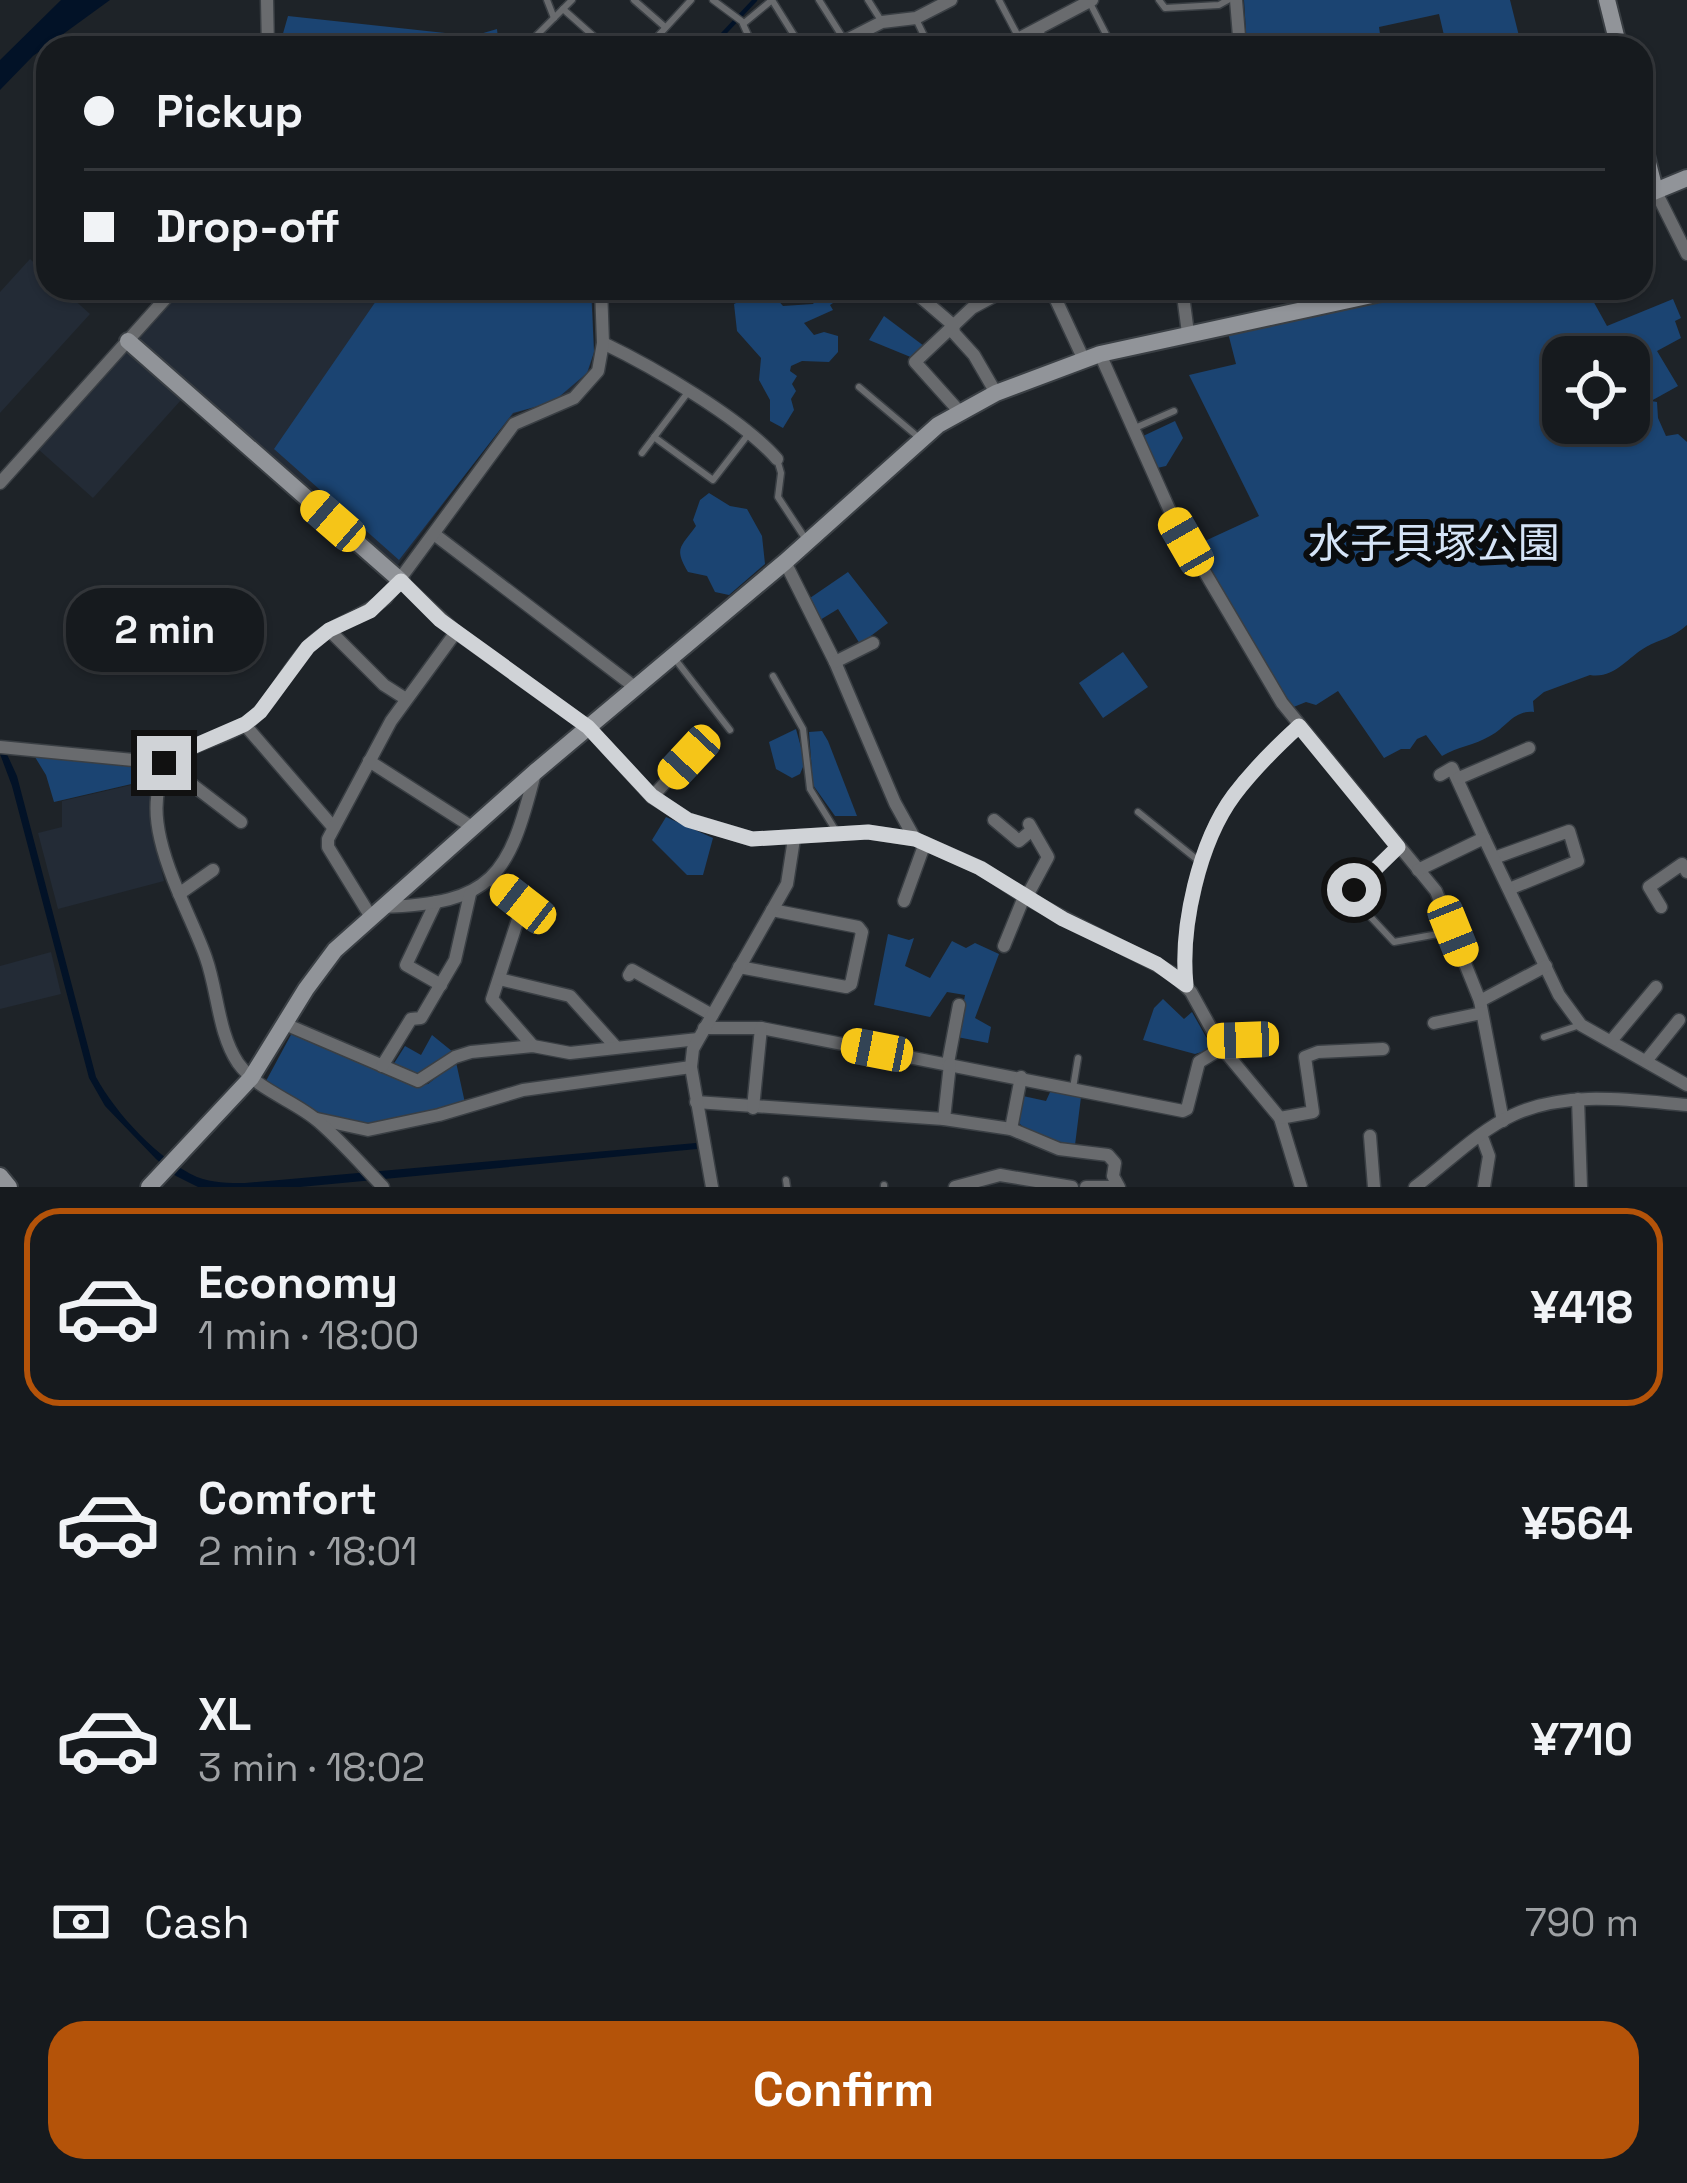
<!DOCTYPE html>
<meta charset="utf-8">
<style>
body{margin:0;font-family:"Space Grotesk","Noto Sans JP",sans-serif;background:#23272b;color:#f1f3f6;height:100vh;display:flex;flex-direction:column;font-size:45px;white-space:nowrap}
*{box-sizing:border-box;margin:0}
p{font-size:39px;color:#9ea1a4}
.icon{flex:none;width:66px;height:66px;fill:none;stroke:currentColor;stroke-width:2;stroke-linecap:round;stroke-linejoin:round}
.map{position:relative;height:1187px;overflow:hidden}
.sheet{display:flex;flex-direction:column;background:#161a1e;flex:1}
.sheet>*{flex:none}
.banner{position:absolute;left:36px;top:36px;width:1617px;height:264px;border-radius:36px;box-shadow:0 3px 9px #0004,0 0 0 3px #35383c;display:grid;align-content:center;height:264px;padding:0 48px;background:#161a1e}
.tools{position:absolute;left:1542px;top:336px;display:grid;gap:24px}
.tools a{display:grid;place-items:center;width:108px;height:108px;border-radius:24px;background:#161a1e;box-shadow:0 3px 9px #0004,0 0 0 3px #35383c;font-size:60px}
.end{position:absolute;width:54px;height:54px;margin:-27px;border:15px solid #d0d3d7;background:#111;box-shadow:0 0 0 6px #111}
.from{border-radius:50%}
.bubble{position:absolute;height:84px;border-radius:36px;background:#161a1e;box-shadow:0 3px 9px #0004,0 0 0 3px #35383c;font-size:39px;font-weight:700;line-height:84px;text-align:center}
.car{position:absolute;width:36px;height:72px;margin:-36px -18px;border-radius:15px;box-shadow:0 0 9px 3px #0007;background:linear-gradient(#f5c518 24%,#345 0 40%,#f5c518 0 76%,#345 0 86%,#f5c518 0)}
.banner b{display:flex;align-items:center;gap:42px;height:114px;font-size:45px}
.banner b+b{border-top:3px solid #35383c}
.banner i{width:30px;height:30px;background:#f1f3f6}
ul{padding:21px 0 0;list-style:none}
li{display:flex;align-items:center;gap:36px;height:198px;margin:0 24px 18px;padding:0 24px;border:6px solid transparent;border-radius:36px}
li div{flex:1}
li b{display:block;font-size:45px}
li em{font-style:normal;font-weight:700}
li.active{border-color:#b45309}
li>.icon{width:108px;height:108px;stroke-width:1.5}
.pay{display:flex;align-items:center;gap:30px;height:132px;padding:0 48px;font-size:45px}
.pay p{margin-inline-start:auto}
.button{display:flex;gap:24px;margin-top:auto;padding:24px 48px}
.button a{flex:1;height:138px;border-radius:36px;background:#b45309;color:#fff;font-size:48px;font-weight:700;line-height:138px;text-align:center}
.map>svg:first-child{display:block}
.built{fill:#232b36}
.green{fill:#1b4472;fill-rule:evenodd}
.water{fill:#021227}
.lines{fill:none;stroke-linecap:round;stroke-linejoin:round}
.stream{stroke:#021227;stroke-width:4.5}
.lane-casing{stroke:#3a3f44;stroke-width:9}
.street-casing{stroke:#3a3f44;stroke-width:15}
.secondary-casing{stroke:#3a3f44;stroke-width:20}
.lane{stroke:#696b6e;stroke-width:6}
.street{stroke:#696b6e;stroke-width:12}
.secondary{stroke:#919499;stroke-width:16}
.route{stroke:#d0d3d7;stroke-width:15}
.labels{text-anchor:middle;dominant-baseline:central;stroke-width:12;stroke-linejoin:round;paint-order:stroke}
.park-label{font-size:42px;fill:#d5e4f7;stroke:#0a0c0e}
</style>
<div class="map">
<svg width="1687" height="1187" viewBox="0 0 1687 1187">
<rect width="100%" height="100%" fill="#1e2328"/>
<!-- built -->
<g class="built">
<polygon points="30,259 48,276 48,288 61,288 90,314 0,413 0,292"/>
<polygon points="181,288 592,288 594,352 588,374 565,396 514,414 494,436 397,566 141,341 141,333"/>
<polygon points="125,351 181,400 93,498 38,449"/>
<polygon points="153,780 154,838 164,881 58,909 38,833 62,827 62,801"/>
<polygon points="51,952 61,994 0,1009 0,966"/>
</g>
<!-- green -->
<g class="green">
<polygon points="1244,0 1510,0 1522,48 1447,48 1439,14 1379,27 1382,48 1247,48"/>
<polygon points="288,16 473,36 497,29 499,48 315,48 282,37"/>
<polygon points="385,288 591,288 594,352 587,373 553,402 513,413 399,560 274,449"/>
<polygon points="750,288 779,288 776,298 783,306 813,304 819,296 818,288 827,288 839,299 830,305 833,310 804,323 814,335 824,332 838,336 838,352 829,362 802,361 791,366 790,371 797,376 792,384 796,391 791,399 794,410 783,428 770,421 770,400 759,380 761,358 737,331 734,304 746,298"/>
<path d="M 1431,288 L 1586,288 L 1607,326 L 1673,299 L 1681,318 L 1675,321 L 1681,338 L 1657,351 L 1678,386 L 1651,401 L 1657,402 L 1658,418 L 1666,436 L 1678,434 L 1687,442 L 1687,625 C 1673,638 1660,639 1646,647 C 1627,658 1614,679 1590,675 L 1544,692 L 1533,701 L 1534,712 C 1513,710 1507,727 1490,736 C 1475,745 1457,747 1442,756 L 1426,735 L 1417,739 L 1410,749 L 1401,749 L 1384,758 L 1338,691 L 1316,705 L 1306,702 L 1286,710 L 1194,546 L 1259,516 L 1189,375 L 1236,364 L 1227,329 ZM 1563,357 L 1629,357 L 1629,423 L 1563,423 Z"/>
<polygon points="884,316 924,346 913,358 869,340"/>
<polygon points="1175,421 1183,438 1166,466 1157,468 1141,437"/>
<path d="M 709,493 L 730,506 L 747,509 L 762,536 L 765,564 L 729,595 L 715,592 L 707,576 L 688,572 C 674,548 680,548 696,526 L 693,520 L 700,500 Z"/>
<polygon points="848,572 888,623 860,644 838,609 820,620 810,598"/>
<polygon points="1123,652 1148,687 1103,718 1079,683"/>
<polygon points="796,729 805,762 800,774 792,778 776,769 769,742"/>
<polygon points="822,731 828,741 857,816 835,816 813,785 809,732"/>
<polygon points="35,757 155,769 153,779 54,802 46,775"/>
<polygon points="666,817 713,838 703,875 687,875 652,840"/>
<polygon points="888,934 909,940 914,938 905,966 930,978 952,941 966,948 975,943 999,954 975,1018 991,1027 988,1043 957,1037 965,995 947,992 930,1017 874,1005"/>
<polygon points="1163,999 1184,1019 1192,1012 1210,1044 1208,1050 1195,1054 1143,1040 1154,1008"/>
<polygon points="293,1031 415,1086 428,1084 456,1062 465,1103 366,1124 318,1113 266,1081"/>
<polygon points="432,1035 453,1052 417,1076 393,1065 405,1046 421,1055"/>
<path d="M 1051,1090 L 1081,1097 L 1075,1145 C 1056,1142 1029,1135 1017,1121 L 1023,1096 L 1046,1101 Z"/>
</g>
<!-- water -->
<g class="water">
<polygon points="61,0 110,0 33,56 0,90 0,60"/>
<path d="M 0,739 L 17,776 L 96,1077 C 116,1114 159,1160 197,1177 C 213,1183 228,1183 245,1183 L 696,1143 L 697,1149 L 300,1187 L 198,1187 L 176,1176 L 156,1159 L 105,1106 L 89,1078 L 12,786 L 0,754 Z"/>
</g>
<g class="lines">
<!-- stream -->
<polyline class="stream" points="710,48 755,0"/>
<defs>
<g id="lane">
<polyline points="547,0 554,18"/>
<polyline points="634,0 665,27"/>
<polyline points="713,0 744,23"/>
<polyline points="772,0 802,48"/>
<polyline points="819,0 845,41"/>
<polyline points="868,0 882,22"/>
<polyline points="999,0 1019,38"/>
<polyline points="1159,0 1165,8 1219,5 1228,0"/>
<polyline points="1090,3 1113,48"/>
<polyline points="563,9 607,48"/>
<polyline points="916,19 930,48"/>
<polyline points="866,30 874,48"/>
<polyline points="1040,31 1050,48"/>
<polyline points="539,48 537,35 572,0"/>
<polyline points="647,48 691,0"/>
<polyline points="754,48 743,24 772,0"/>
<polyline points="967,288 977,305"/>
<polyline points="1465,288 1467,294"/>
<polyline points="859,387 917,436"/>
<polyline points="1135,428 1174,411"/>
<polyline points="654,437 713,480 747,436"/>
<polyline points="642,453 689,391"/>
<polyline points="777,459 781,473 778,497 805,538"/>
<polyline points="675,659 730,730"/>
<polyline points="773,676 803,729 810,789 836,831"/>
<polyline points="1138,812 1200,862"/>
<polyline points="1397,848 1354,890 1352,897 1394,942 1449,932"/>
<polyline points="1544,1037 1577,1026"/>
<polyline points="1073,1088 1078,1058"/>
<polyline points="786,1180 787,1187"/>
<polyline points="884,1185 884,1187"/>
</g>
<g id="street">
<polyline points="267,0 268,48"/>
<polyline points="1236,0 1240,48"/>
<polyline points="831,48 882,22 916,18 951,0"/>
<polyline points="1001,48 1092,0"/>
<polyline points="1655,190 1687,254"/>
<polyline points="910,288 953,325 954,333 974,355 996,393"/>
<polyline points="1026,288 1052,288"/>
<polyline points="1182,288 1188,333"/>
<polyline points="1051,289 1084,360"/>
<path d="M 603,343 C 653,367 741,418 777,459"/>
<polyline points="1100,354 1174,520 1282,703 1436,891 1480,1001 1503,1121"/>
<polyline points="959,411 915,362 972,308 1009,288"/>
<polyline points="0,483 175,288"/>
<polyline points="434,534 636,688"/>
<polyline points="785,562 835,662 895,803 915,839"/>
<polyline points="401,581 456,632 588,727 652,797 689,820 752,839 868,832 915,839 981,868 1026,898 1172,973 1191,992 1222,1048 1280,1118 1301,1187"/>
<polyline points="329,630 384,685 406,699"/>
<polyline points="835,662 873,643"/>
<polyline points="245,725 333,827"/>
<polyline points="0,747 164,763 241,822"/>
<polyline points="369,761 472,827"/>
<polyline points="1440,775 1452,768 1484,838"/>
<polyline points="1459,778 1529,748"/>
<polyline points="652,797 689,757"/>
<polyline points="994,820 1019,841 1032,830"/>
<polyline points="1494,858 1569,831 1578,861 1509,889"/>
<polyline points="1418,870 1484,838 1559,995 1581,1025 1687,1085"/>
<polyline points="491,879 523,904 492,999 533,1046"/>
<polyline points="179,894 213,870"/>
<polyline points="1026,898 1048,857 1029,824"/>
<polyline points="904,901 925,843"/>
<polyline points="436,902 406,965 441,985"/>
<path d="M 382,907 C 493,904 509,876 535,773"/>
<polyline points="1661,907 1649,887 1682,864 1687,872"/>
<polyline points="371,917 328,847 328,839 391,721 456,632"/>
<polyline points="1004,946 1024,897"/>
<polyline points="739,967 846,987 851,984 862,932 858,927 772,910"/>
<polyline points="629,975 632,970 712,1015"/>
<polyline points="499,979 570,996 616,1047"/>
<path d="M 1186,984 C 1180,927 1200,841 1234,795 C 1253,770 1276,747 1299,726"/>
<polyline points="1480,1001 1546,966"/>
<polyline points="1434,1023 1482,1013"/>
<polyline points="285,1024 418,1081 455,1057 471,1052 533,1046 570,1053 698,1039"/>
<polyline points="704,1028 761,1028 1183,1111 1187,1109 1199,1062 1222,1048"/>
<polyline points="1217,1041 1268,1039"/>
<polyline points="1611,1041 1656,987"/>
<polyline points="1646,1061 1679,1020"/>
<polyline points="948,1063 959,1005"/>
<polyline points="382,1066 411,1019 421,1018 455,960 470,894"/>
<polyline points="1578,1099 1581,1187"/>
<polyline points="696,1102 944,1119 1011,1129 1059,1149 1108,1155 1115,1163 1113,1176 1119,1187"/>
<polyline points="753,1108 761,1028"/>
<polyline points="1280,1118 1313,1112 1305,1057 1318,1052 1383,1049"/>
<polyline points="317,1119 368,1130 439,1115 523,1090 691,1067"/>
<polyline points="944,1119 950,1064"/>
<polyline points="1011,1129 1021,1077"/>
<polyline points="1370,1136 1374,1187"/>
<polyline points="1482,1137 1489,1156 1484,1187"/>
<path d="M 383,1187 C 362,1165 342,1142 319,1122 C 294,1100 258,1091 238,1063 C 218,1033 218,992 206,958 C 190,910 132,818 168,768 C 187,741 221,742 246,724 C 273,704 286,669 309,646 C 331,624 362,617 386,598 L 514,424 L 574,398 L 598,371 L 603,343 L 601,288"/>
<polyline points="712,1187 691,1067 693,1049 787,884 794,839"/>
<polyline points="955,1187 1000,1175 1072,1187"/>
<polyline points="1086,1187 1118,1187"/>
<path d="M 1415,1187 C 1446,1164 1478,1131 1513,1115 C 1566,1090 1630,1100 1687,1105"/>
</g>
<g id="secondary">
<polyline points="1607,0 1619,48"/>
<polyline points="1641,136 1655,190"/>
<polyline points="1641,197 1687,178"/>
<polyline points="128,341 401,581"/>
<polyline points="0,1176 9,1187"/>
<polyline points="149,1187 251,1078 306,989 335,950 535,772 785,562 938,425 996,393 1100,354 1404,288"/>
</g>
</defs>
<!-- lane casing -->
<use href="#lane" class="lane-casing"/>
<!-- street casing -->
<use href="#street" class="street-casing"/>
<!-- secondary casing -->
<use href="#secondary" class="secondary-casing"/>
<!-- lane -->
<use href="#lane" class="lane"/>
<!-- street -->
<use href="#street" class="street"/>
<!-- secondary -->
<use href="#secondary" class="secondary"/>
</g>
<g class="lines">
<!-- route -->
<path class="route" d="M 164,763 L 170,765 L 192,747 L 245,724 L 260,712 L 308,647 L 329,630 L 370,611 L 401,581 L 440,620 L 588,727 L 652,796 L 688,820 L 752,839 L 868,832 L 915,839 L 980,868 L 1063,919 L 1157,964 L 1186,985 C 1180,927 1199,842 1234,795 C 1253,770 1276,747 1299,726 L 1398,847 L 1354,890"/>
</g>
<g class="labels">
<!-- park labels -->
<g class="park-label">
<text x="1434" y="543">水子貝塚公園</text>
</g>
</g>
</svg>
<div class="tools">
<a><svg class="icon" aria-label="locate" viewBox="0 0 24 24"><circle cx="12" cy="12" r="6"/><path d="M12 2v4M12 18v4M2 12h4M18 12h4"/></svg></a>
</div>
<i class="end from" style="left:1354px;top:890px"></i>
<i class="end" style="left:164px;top:763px"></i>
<div class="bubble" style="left:66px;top:588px;width:198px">2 min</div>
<i class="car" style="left:333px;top:521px;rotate:311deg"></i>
<i class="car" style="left:1186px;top:542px;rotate:330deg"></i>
<i class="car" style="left:689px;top:757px;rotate:223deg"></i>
<i class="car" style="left:523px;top:904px;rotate:308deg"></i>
<i class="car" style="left:1453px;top:931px;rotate:158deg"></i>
<i class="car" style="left:1243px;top:1040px;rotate:268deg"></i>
<i class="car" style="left:877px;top:1050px;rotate:281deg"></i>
<div class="banner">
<b><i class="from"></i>Pickup</b>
<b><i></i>Drop-off</b>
</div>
</div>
<section class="sheet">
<ul>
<li class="active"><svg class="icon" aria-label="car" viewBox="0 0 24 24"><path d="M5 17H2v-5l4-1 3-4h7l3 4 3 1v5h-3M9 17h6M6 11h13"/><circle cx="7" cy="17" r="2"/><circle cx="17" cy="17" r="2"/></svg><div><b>Economy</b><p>1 min · 18:00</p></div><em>¥418</em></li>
<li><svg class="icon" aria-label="car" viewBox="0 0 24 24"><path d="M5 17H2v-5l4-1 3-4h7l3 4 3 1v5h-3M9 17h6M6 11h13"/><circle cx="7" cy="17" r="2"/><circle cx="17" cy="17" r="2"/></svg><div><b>Comfort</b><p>2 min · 18:01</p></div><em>¥564</em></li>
<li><svg class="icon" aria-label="car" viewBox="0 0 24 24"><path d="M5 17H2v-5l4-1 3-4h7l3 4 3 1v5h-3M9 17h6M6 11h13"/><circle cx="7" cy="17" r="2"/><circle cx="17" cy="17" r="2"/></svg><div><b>XL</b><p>3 min · 18:02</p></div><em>¥710</em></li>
</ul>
<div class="pay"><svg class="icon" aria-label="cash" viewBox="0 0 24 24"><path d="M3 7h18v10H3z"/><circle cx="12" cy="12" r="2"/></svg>Cash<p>790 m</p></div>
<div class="button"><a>Confirm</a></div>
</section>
